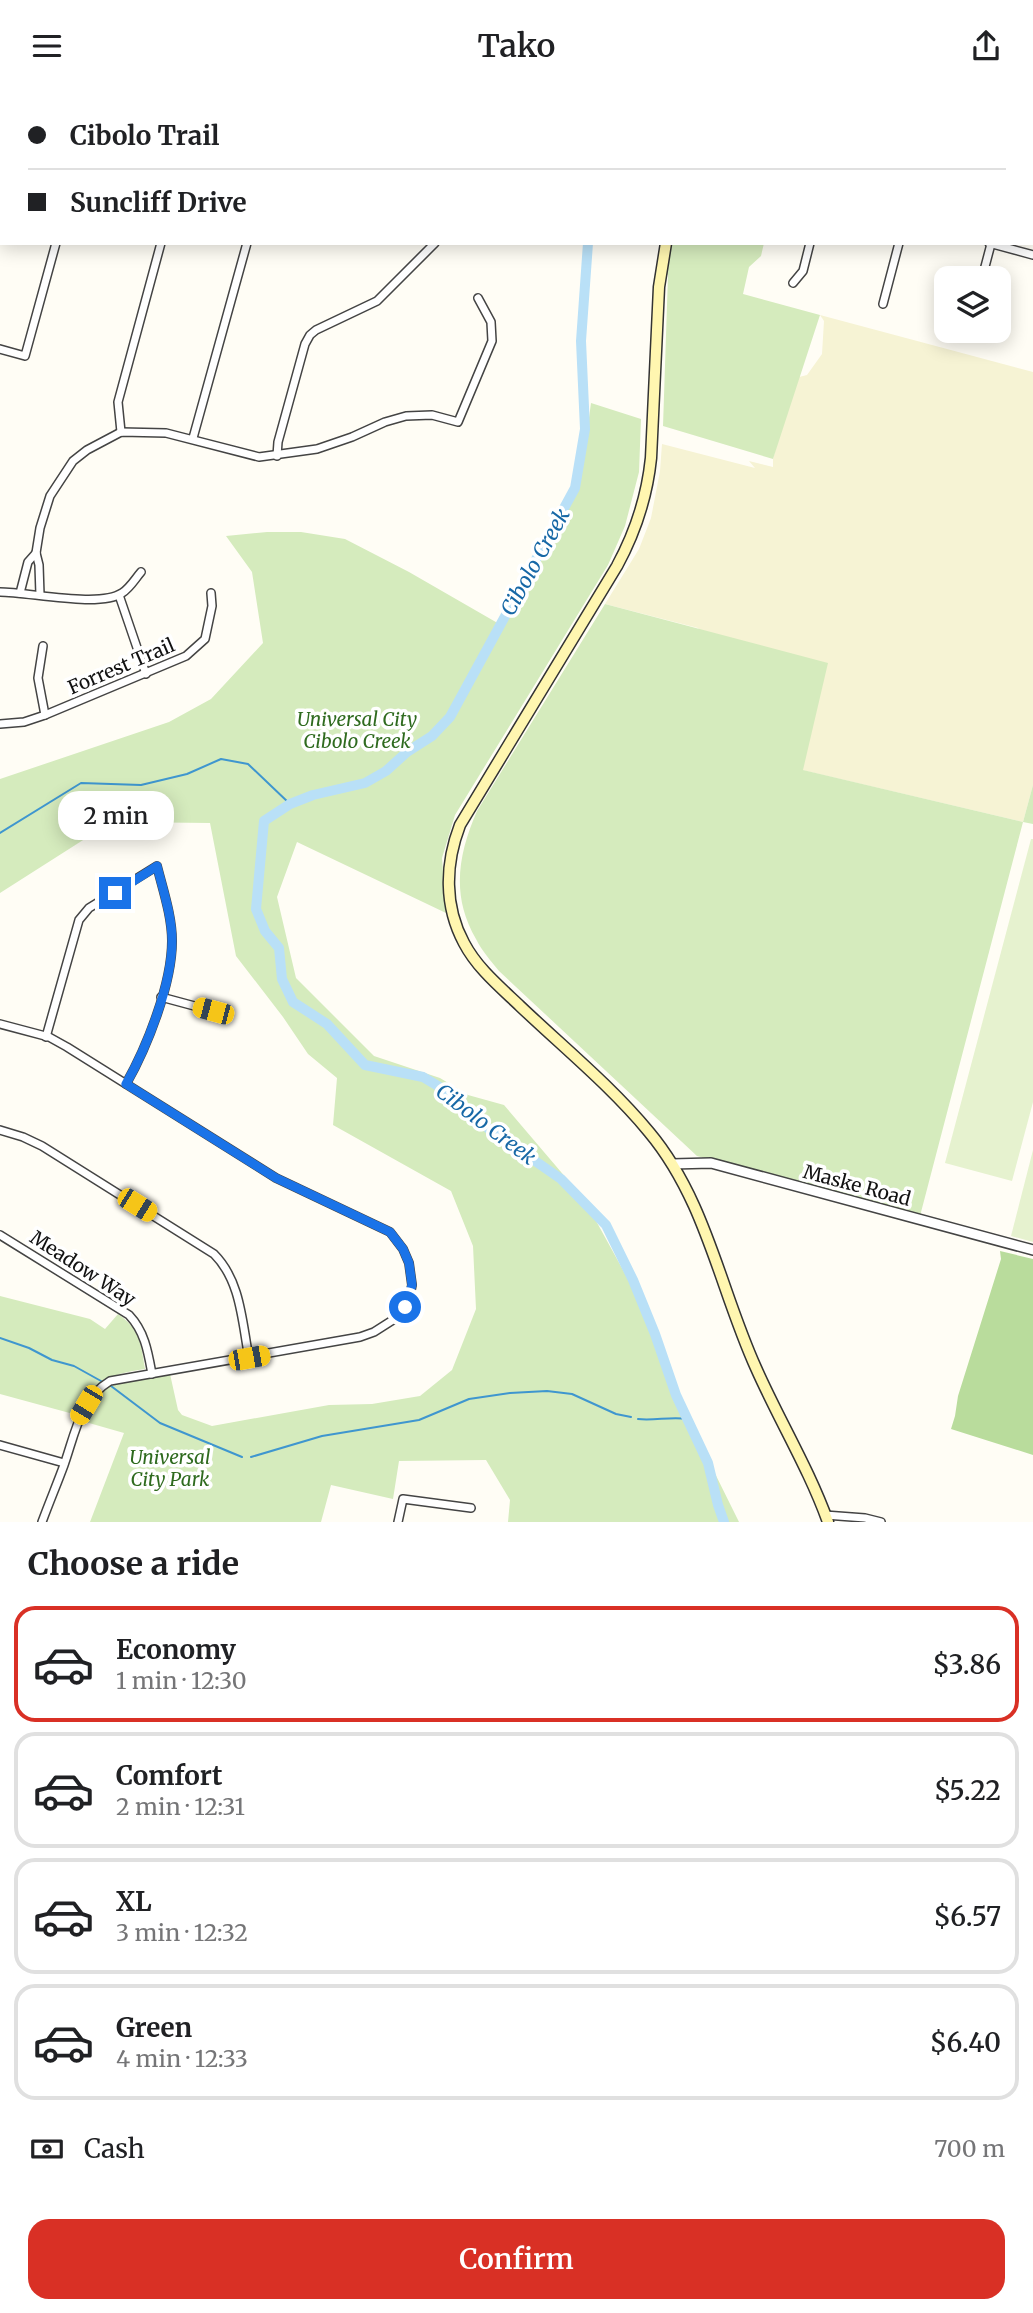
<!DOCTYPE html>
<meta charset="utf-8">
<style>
body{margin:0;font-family:Merriweather,serif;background:#f6f6f6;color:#202124;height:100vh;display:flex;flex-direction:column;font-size:26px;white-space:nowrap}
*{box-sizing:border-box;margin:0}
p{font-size:23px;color:#757577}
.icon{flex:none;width:38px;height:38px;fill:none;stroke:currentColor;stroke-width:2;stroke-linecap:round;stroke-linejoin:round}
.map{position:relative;height:1431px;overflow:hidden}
.details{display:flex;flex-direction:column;background:#fff;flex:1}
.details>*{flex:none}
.banner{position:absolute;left:0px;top:0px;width:1034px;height:154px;box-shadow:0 4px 18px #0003;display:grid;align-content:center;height:154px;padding:0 28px;background:#fff}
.controls{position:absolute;left:934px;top:175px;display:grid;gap:14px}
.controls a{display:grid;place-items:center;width:77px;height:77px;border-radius:14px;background:#fff;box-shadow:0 4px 18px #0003;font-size:35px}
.end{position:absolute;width:32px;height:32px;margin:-16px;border:9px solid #1a73e8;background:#fff;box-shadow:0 0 0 4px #fff}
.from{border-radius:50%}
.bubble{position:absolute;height:49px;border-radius:21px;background:#fff;box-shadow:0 4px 18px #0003;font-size:23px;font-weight:600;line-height:49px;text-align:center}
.car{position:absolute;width:21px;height:42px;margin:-21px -10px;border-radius:9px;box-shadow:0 0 5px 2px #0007;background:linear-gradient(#f5c518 24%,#345 0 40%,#f5c518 0 76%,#345 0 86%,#f5c518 0)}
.banner b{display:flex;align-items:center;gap:24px;height:66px;font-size:26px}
.banner b+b{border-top:2px solid #e0e0e0}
.banner i{width:18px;height:18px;background:#202124}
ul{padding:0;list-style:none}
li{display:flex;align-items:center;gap:21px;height:116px;margin:0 14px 10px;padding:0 14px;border:4px solid #e0e0e0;border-radius:21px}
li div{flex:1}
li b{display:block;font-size:26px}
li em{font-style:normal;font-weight:600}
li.current{border-color:#d93025}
li>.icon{width:63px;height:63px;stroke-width:1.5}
h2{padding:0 28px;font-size:32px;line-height:84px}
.pay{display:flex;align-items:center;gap:18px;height:77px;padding:0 28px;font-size:26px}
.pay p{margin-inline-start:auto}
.action{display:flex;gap:14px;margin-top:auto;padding:14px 28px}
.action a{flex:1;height:80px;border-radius:21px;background:#d93025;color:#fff;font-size:28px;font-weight:600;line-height:80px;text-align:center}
header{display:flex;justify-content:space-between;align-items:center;height:91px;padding:0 28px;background:#fff;font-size:32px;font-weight:600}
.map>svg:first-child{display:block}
.farmland{fill:#f6f3d4}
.green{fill:#d5ebbd}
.forest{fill:#b9dc9c}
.pitch{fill:#e6f2cf}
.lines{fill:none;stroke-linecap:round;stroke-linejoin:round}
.stream{stroke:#3f96cf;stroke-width:2}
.river{stroke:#b9e0f7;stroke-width:10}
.minor-casing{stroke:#444;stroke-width:10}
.tertiary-casing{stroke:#444;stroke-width:12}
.secondary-casing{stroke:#333;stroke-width:13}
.minor{stroke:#fff;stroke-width:7}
.tertiary{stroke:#fff;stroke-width:9}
.secondary{stroke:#fff6b0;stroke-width:10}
.route{stroke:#1a73e8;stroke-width:9}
.labels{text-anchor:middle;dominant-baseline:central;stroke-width:7;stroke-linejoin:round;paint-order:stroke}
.street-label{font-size:19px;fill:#111;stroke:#fff}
.park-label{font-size:19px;font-style:italic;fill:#2f6b1f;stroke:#fff}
.water-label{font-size:21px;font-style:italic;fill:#1768a6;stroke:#fff}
</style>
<header><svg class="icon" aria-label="menu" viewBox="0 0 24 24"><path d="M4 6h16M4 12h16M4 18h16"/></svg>Tako<svg class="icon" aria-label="share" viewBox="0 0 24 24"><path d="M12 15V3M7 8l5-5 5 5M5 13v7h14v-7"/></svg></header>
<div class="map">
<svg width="1033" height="1431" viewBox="0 0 1033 1431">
<rect width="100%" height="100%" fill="#fffdf5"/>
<!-- farmland -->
<polygon class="farmland" points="820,224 1033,281 1033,694 1023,731 802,679 698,537 605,513 639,458 651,427 660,380 662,353 755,377 749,370 773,376 773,368 795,287 807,284 822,263 824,230"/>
<!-- green -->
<g class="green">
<polygon points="147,0 400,0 405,2 153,2"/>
<polygon points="501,0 611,0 500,2"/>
<polygon points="671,152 764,152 761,165 749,176 743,203 820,224 773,368 663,335 668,184 665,182"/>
<path d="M 591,312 L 641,328 L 639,381 L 625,435 L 608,474 L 455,724 L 442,767 L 446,822 L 297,751 L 277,806 L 296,887 L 374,965 L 440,987 L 468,1004 L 504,1014 L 584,1108 L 661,1248 L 688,1328 L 739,1431 L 508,1431 L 510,1409 L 486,1369 L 399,1370 L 393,1408 L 331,1394 L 321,1431 L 90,1431 L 124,1342 L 82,1330 C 103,1285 126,1290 170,1283 L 178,1319 L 182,1324 L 212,1335 L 329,1314 L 372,1313 L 420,1305 L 452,1279 L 476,1218 L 473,1155 L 451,1100 L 333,1034 L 337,987 L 308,963 L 283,926 L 236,865 L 210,732 L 119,731 L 91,744 L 0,802 L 0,688 L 169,631 L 211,608 L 263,552 L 252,481 L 226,445 L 267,441 L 301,441 L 345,448 L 409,481 L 501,534 L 558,442 L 583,371 Z"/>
<path d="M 605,513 L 828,572 L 803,679 L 1023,731 L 1033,694 L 1033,733 L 1023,731 L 920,1125 L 697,1065 L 499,880 C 491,870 482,860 476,848 C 451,805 458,764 477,720 Z"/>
<path d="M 0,1205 L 90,1228 L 105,1238 L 118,1223 C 140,1238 141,1253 145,1278 C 110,1283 92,1290 77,1324 L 0,1303 Z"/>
</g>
<!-- forest -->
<polygon class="forest" points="1000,1160 1033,1168 1033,1364 951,1338 955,1325 958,1305 1001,1168"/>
<!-- pitch -->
<g class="pitch">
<polygon points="1031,748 1033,748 1033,1011 1012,1090 945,1072"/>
<polygon points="1033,1059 1033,1151 1011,1145"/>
</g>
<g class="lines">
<!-- stream -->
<g class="stream">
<polyline points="0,742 81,692 141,694 187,683 221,668 248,673 290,713"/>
<polyline points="0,1247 29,1257 52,1269 74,1275 101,1290"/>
<polyline points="111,1295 160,1332 242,1366"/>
<path d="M 638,1328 C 655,1330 671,1325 688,1328"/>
<polyline points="251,1366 322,1345 419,1329 469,1308 510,1302 547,1300 572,1303 616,1323 631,1326"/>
</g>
<!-- river -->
<g class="river">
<polyline points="615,2 615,0"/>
<polyline points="588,152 581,250 585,338 575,397 450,626 432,645 407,661 386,680 365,692 313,704 290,713 264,730 256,818 265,840 279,857 282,888 293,911 327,933 365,974 423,986 448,1001 489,1038 561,1088 606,1134 633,1189 655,1243 676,1304 708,1372 718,1414 724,1431"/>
</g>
<defs>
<g id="minor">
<polyline points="821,2 821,0"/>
<polyline points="912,2 913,0"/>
<polyline points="1008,2 1009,0"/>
<polyline points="0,43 2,37"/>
<polyline points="1032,77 1033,77"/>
<polyline points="989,152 1033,164"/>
<polyline points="982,187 991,153"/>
<polyline points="793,192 803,180 810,152"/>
<polyline points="883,213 899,152"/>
<polyline points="0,258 25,265 56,152"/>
<polyline points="121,341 118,311 161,152"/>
<polyline points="193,347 247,152"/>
<polyline points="277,365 278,351 305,253 310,244 316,239 377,210 435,152"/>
<path d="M 0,501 C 29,501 100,517 122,502 C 130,497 135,488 141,481"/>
<polyline points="20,502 28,471 36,462"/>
<polyline points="40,504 39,474 36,462 40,437 50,405 73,370 87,359 121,341 166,342 259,366 317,358 352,346 385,331 406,325 432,324 458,331 492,250 491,231 478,207"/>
<polyline points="119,504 146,583"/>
<polyline points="43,555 38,587 45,624"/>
<polyline points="0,633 24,631 45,624 186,565 205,548 212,515 211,502"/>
<polyline points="161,906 213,920"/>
<path d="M 0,933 L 49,946 L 67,956 L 276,1087 L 390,1141 L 403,1158 L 409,1172 L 412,1194 L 410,1204 L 396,1227 L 374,1241 L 360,1246 L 110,1290 C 80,1308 75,1343 64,1374 C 57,1393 49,1412 42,1431"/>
<path d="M 46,946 L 79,829 L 89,817 L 157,775 C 163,799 172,825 172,850 C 172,893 147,956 126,993"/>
<path d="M 0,1039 L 23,1046 L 42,1055 L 214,1163 C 241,1190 242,1231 249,1267"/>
<path d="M 0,1144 L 129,1224 C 145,1241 148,1261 152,1283"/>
<polyline points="0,1354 64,1372"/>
<polyline points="825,1424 865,1427 881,1431"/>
<polyline points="398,1431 403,1408 471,1417"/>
</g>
<polyline id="tertiary" points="672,1073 711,1072 1033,1159"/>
<g id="secondary">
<polyline points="746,2 747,0"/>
<path d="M 666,152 L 659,196 L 651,367 C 647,406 636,440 617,475 L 460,734 C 445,773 444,815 464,852 C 477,877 500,896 520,915 C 563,956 611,995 649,1041 C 706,1109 720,1198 756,1277 C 779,1329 809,1378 828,1431"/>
</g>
</defs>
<!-- minor casing -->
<use href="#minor" class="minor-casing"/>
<!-- tertiary casing -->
<use href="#tertiary" class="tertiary-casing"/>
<!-- secondary casing -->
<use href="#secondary" class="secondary-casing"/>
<!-- minor -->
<use href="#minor" class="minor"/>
<!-- tertiary -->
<use href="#tertiary" class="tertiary"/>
<!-- secondary -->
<use href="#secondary" class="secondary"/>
</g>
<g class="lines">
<!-- route -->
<path class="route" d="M 115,802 L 157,775 C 163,799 172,825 172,850 C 172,893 147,956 126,993 L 276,1087 L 390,1141 L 403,1158 L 409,1172 L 412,1194 L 405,1216"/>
</g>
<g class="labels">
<!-- street labels -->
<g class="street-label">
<text transform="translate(121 575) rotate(-23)">Forrest Trail</text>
<text transform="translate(857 1094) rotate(15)">Maske Road</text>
<text transform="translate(83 1177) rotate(33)">Meadow Way</text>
</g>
<!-- park labels -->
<g class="park-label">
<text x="357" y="628">Universal City<tspan x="357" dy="22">Cibolo Creek</tspan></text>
<text x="170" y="1366">Universal<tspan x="170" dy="22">City Park</tspan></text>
</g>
<!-- water labels -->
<g class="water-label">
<text transform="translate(535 471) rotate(-61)">Cibolo Creek</text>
<text transform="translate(486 1033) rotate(37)">Cibolo Creek</text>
</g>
</g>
</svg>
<div class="controls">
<a><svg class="icon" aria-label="layers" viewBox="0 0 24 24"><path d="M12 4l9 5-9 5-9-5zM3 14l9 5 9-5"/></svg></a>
</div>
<i class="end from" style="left:405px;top:1216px"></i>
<i class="end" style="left:115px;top:802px"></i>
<div class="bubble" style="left:58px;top:700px;width:116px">2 min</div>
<i class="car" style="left:213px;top:920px;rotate:285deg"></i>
<i class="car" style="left:137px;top:1114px;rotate:122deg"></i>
<i class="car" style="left:249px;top:1267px;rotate:80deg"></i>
<i class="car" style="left:86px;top:1314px;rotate:211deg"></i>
<div class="banner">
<b><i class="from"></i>Cibolo Trail</b>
<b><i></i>Suncliff Drive</b>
</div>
</div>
<section class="details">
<h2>Choose a ride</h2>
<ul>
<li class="current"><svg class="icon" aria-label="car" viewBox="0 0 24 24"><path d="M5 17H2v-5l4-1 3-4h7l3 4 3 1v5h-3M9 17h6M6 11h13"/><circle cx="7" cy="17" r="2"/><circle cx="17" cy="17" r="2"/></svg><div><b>Economy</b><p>1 min · 12:30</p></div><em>$3.86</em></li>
<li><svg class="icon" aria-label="car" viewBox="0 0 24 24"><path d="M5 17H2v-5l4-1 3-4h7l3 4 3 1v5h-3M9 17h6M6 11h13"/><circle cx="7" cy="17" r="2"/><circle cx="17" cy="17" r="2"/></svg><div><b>Comfort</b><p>2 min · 12:31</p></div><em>$5.22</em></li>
<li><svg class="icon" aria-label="car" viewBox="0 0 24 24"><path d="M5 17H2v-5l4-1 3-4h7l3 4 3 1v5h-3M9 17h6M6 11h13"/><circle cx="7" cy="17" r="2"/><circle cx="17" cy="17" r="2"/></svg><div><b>XL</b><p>3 min · 12:32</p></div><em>$6.57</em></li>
<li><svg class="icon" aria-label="car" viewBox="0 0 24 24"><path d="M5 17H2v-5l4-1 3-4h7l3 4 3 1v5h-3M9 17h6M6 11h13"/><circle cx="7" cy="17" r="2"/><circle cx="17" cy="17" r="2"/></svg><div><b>Green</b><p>4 min · 12:33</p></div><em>$6.40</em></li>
</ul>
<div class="pay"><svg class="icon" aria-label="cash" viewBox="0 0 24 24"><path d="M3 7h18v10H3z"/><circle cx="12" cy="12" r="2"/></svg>Cash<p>700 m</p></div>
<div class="action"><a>Confirm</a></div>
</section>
